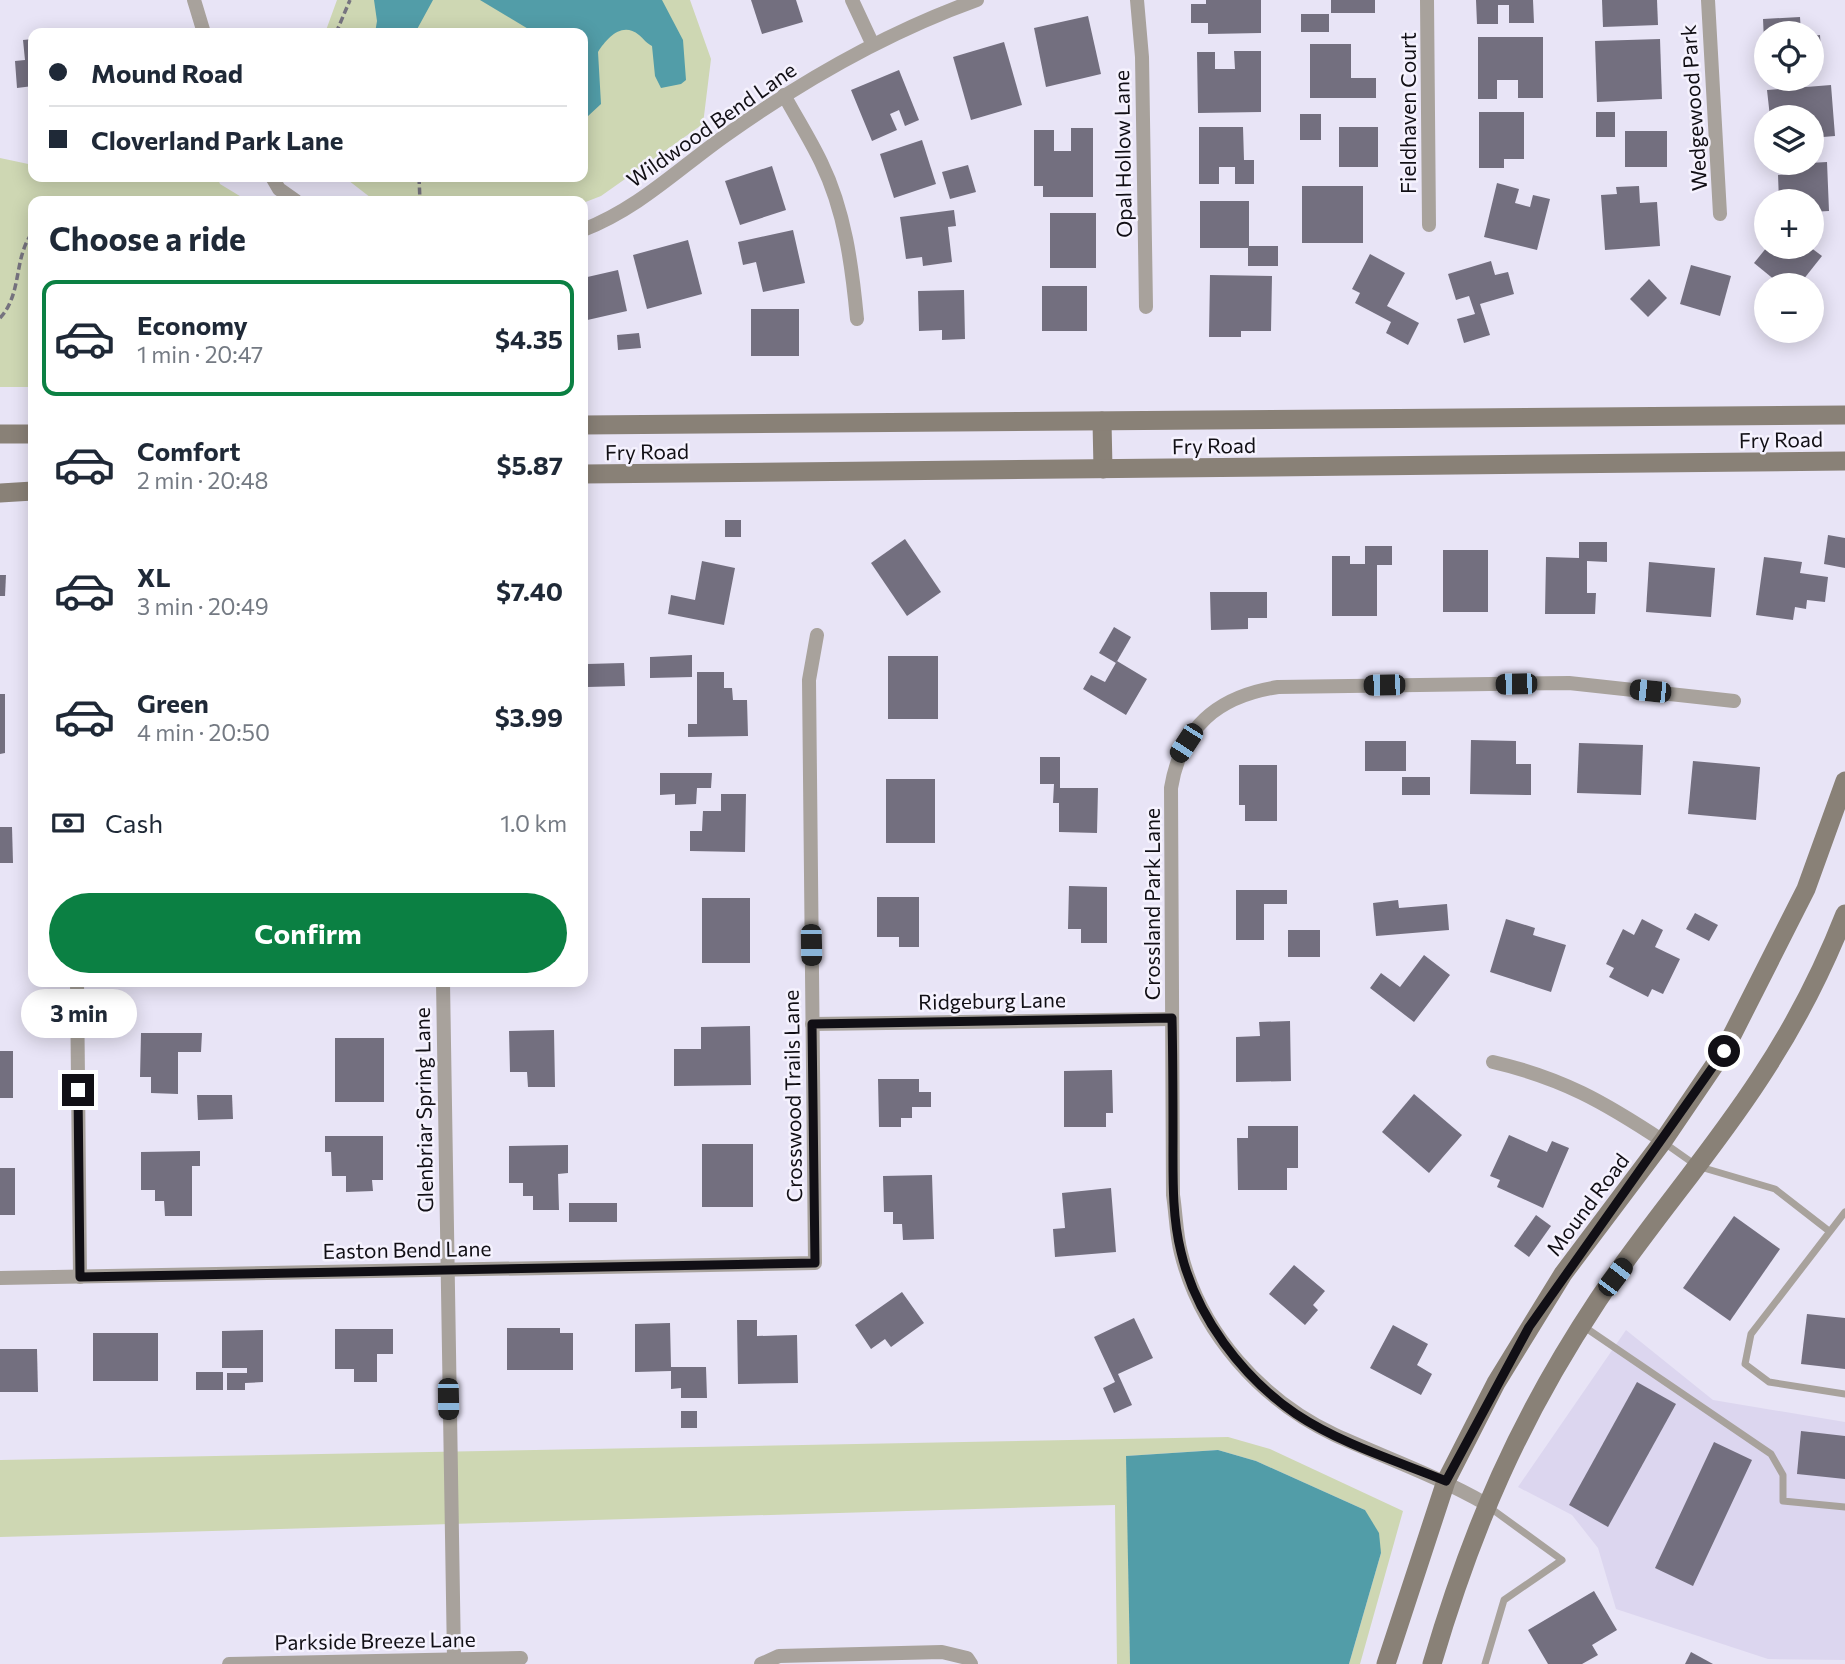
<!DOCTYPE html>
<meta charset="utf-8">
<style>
body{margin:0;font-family:Commissioner,sans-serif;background:#f2f2f3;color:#1f2937;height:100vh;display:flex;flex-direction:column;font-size:26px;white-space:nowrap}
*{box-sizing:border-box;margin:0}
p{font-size:23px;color:#747a83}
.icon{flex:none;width:38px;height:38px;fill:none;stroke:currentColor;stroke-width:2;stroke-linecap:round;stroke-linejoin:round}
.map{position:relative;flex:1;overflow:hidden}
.sheet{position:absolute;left:28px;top:196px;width:560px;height:791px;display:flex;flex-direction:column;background:#fff;border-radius:14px;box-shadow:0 4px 18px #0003}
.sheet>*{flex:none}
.guide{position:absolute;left:28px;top:28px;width:560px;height:154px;border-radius:14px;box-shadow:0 4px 18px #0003;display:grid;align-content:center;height:154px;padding:0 21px;background:#fff}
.tools{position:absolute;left:1754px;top:21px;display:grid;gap:14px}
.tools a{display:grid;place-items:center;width:70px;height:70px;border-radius:50%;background:#fff;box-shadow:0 4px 18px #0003;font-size:35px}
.end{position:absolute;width:32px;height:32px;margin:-16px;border:9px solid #110f15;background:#fff;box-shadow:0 0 0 4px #fff}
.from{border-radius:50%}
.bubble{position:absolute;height:49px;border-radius:24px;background:#fff;box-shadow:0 4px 18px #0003;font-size:23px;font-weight:700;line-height:49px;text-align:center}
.car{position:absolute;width:21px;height:42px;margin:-21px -10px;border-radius:9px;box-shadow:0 0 5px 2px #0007;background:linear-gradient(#222 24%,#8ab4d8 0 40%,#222 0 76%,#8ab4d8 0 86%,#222 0)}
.guide b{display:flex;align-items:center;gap:24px;height:66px;font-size:26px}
.guide b+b{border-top:2px solid #e0e1e3}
.guide i{width:18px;height:18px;background:#1f2937}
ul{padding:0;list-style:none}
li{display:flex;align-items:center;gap:21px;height:116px;margin:0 14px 10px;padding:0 7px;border:4px solid transparent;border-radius:14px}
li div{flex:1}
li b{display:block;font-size:26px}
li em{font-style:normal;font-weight:700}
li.active{border-color:#0b8043}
li>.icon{width:63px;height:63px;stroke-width:1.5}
h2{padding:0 21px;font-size:32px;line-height:84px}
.pay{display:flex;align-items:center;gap:18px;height:77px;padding:0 21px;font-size:26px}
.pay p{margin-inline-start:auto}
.action{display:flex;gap:14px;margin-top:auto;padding:14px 21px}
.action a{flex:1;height:80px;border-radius:42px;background:#0b8043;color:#fff;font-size:28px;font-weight:700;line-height:80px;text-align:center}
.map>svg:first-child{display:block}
.built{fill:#dcd6ef}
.green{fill:#ced7b3}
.water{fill:#529da8}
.building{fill:#736f7f}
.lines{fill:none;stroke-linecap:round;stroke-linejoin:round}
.path{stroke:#76737f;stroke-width:3.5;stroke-dasharray:7 3.5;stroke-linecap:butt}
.lane{stroke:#a8a29c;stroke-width:7}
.street{stroke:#a8a29c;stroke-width:14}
.secondary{stroke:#898177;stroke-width:19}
.route{stroke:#110f15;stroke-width:9}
.labels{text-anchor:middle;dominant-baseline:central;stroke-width:5;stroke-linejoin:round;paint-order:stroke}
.street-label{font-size:21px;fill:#110f15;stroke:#f5f2fe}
</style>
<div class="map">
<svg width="1845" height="1664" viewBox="0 0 1845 1664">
<rect width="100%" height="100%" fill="#e8e4f6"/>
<!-- built -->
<polygon class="built" points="1626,1330 1713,1400 1845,1422 1845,1660 1768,1659 1616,1609 1598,1548 1572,1515 1518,1487"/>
<!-- green -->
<g class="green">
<polygon points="337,0 690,0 711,59 703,124 601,196 583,203 375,201 344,177 583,177 583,33 325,33"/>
<polygon points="0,158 33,165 33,177 217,177 220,184 248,201 33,201 33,387 0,387"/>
<polygon points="1228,1437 1270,1449 1403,1511 1360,1664 1349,1664 1381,1553 1365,1510 1256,1461 1218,1450 1127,1456 1130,1664 1117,1664 1115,1505 0,1537 0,1460"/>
</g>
<!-- water -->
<g class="water">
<polygon points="374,0 433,0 415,33 375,33 377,21"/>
<path d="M 480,0 L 662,0 L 683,40 L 686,80 L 681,84 L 661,88 L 655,76 L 652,46 C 646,43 644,39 639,35 C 622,21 607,38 598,52 L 601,104 L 587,117 L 583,114 L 583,33 L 535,33 Z"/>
<polygon points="1218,1450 1256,1461 1365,1510 1379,1533 1381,1553 1349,1664 1130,1664 1126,1456"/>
</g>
<!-- building -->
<g class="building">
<polygon points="751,0 796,0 803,22 762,34"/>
<polygon points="1206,0 1261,0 1261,33 1208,34 1208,23 1191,23 1191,4 1206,4"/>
<rect x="1331" y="0" width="44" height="13"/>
<polygon points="1476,0 1533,0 1534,23 1509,23 1509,5 1498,5 1498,24 1477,24"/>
<polygon points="1602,0 1657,0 1658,25 1603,27"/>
<rect x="1301" y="14" width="28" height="18"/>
<polygon points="1088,16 1101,74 1046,87 1034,28"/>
<polygon points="1800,17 1801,33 1766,33 1764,41 1763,19"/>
<polygon points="1820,35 1822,67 1811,68 1811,36"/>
<polygon points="1478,37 1543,37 1543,98 1518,98 1518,80 1497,80 1497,99 1478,99"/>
<polygon points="33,39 33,86 17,88 15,61 25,60 23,40"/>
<polygon points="1660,39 1662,99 1597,102 1595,41"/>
<polygon points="1004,42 1022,105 971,120 953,57"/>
<polygon points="1310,44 1351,44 1351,78 1376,78 1376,98 1310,98"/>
<polygon points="1234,51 1261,51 1261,112 1198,113 1197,52 1215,52 1215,69 1235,69"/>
<polygon points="899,70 919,120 905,126 899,110 890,114 897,130 872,141 851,90"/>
<polygon points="1831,85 1835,136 1811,138 1811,117 1770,117 1767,90"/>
<polygon points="1479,112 1524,112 1524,159 1504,159 1504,168 1479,168"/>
<rect x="1596" y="112" width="19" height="25"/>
<rect x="1300" y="114" width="21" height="26"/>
<polygon points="1199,127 1243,127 1244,160 1254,160 1254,184 1235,184 1235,167 1219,167 1219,184 1199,184"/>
<rect x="1339" y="127" width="39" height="40"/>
<polygon points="1071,128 1093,128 1093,197 1043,197 1043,186 1034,186 1034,130 1054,130 1054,151 1071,151"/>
<rect x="1625" y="131" width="42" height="36"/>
<polygon points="922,140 936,184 894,198 880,154"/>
<polygon points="1827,162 1829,211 1811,212 1811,201 1779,201 1778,175 1792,174 1792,164"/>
<polygon points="968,165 976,192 950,199 942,172"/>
<polygon points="772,166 786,210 740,225 725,181"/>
<polygon points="1497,183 1519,189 1515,203 1530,207 1533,195 1550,199 1537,250 1484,237"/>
<rect x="1302" y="186" width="61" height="57"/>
<polygon points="1639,186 1640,203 1657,202 1660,246 1605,250 1601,195 1617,194 1616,187"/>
<polygon points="1200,201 1249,201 1249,246 1278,246 1278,266 1248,266 1248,248 1200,248"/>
<polygon points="954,210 956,226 948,227 952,262 923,266 922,257 906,259 900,217"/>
<rect x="1050" y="213" width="46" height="55"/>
<polygon points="793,230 805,283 763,292 756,262 743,265 738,242"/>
<polygon points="688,240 702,294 647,309 633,255"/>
<polygon points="1767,247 1810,247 1822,256 1799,285 1781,285 1754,263"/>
<polygon points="1370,254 1405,273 1387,306 1419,323 1408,345 1386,333 1391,322 1355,303 1360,293 1352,289"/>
<polygon points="1491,261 1495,275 1508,272 1514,294 1480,304 1490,335 1464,343 1457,319 1475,314 1469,296 1456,300 1448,274"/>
<polygon points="1691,265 1731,276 1720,316 1680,304"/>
<polygon points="618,270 627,311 583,321 583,278"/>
<polygon points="1210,275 1272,276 1271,331 1241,331 1241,337 1209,337"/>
<polygon points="1649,279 1667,298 1648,317 1630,299"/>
<rect x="1042" y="286" width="45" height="45"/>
<polygon points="964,290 965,339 942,340 942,330 919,331 918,291"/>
<rect x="751" y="309" width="48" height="47"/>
<polygon points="639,333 641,348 618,350 617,335"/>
<rect x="725" y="520" width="16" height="17"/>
<polygon points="1828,535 1845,538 1845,568 1824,564"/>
<polygon points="905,539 941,592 907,616 871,563"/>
<polygon points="1579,542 1607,542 1607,562 1587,561 1587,593 1596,593 1595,614 1545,614 1546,557 1579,558"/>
<polygon points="1365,546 1392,546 1392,565 1377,565 1377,616 1332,616 1332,556 1350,556 1350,564 1365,564"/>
<rect x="1443" y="550" width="45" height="62"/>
<polygon points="1764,557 1802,562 1800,573 1828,577 1825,602 1807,600 1806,609 1795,607 1793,620 1756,615"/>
<polygon points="702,561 735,568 724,625 668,614 671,595 695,600"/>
<polygon points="1649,562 1715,568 1711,617 1646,612"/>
<polygon points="0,575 6,575 5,596 0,596"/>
<polygon points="1210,592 1267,592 1267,618 1248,618 1248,629 1211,630"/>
<polygon points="1114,627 1131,637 1116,663 1099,653"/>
<polygon points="692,655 692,677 650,678 650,657"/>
<rect x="888" y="656" width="50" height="63"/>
<polygon points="1117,661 1147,679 1126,715 1083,689 1091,675 1105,682"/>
<polygon points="624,663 625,686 587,687 587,664"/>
<polygon points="697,672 724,672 724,688 732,688 733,700 747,700 748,736 688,737 688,724 697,724"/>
<polygon points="0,694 5,694 5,753 0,754"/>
<polygon points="1471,740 1516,741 1516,764 1531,764 1531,795 1470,794"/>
<rect x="1365" y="741" width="41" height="30"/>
<polygon points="1579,743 1643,745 1641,795 1577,793"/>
<polygon points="1040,757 1060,757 1060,788 1098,788 1097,833 1059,832 1059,803 1053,803 1054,784 1040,784"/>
<polygon points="1693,761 1760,767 1756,820 1688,814"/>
<polygon points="1239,765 1277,765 1277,821 1245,821 1245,805 1239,805"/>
<polygon points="660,773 712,773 711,788 697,788 696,804 675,805 675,794 660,795"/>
<rect x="1402" y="777" width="28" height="18"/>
<rect x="886" y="779" width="49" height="64"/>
<polygon points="721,794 746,794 745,852 690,851 690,831 702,831 703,811 721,811"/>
<polygon points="0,827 12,827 13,863 0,863"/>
<polygon points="1069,886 1107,887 1107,943 1081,943 1081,929 1068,929"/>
<polygon points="1236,890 1287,890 1287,904 1264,904 1264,940 1236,940"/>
<polygon points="877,897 919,897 919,947 899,947 899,937 877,937"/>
<rect x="702" y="898" width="48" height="65"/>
<polygon points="1398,900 1399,908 1447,904 1449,930 1376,936 1373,903"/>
<polygon points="1695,913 1718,925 1709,941 1686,929"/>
<polygon points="1506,919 1535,928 1533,935 1566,945 1551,992 1490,972"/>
<polygon points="1642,919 1663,930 1655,947 1680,959 1663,994 1652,989 1648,997 1609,977 1614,968 1606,964 1623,929 1634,935"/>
<rect x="1288" y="930" width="32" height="27"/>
<polygon points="1424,955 1450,975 1414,1022 1370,988 1381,973 1400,987"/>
<polygon points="1290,1021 1291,1081 1236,1082 1236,1037 1260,1036 1259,1022"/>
<polygon points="750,1026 751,1085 674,1086 674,1049 701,1049 701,1027"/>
<polygon points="554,1030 555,1087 528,1087 527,1072 510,1072 509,1031"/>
<polygon points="141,1033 202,1033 201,1052 178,1052 178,1094 151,1093 151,1077 140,1077"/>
<rect x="335" y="1038" width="49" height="64"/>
<rect x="0" y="1051" width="13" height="47"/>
<polygon points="1112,1070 1113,1113 1106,1113 1106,1127 1064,1127 1064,1071"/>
<polygon points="878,1079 919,1079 919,1092 931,1092 931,1107 912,1107 912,1118 901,1118 901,1127 879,1127"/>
<polygon points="1414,1094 1462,1135 1429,1173 1382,1132"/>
<polygon points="197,1095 232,1095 233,1119 198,1120"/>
<polygon points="1248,1126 1298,1126 1298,1168 1287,1168 1287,1190 1238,1190 1237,1138 1248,1138"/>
<polygon points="1509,1135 1547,1152 1552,1141 1569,1148 1543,1208 1497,1187 1500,1180 1490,1176"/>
<polygon points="325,1136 383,1136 383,1180 372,1180 373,1191 346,1192 346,1176 332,1176 331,1152 325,1152"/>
<rect x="702" y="1144" width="51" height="63"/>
<polygon points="568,1145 568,1173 558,1174 559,1210 533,1210 533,1196 523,1196 523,1183 509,1183 509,1146"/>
<polygon points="200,1151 200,1166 192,1166 192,1216 165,1216 164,1201 155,1201 155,1190 141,1190 141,1152"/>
<rect x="0" y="1168" width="15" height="47"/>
<polygon points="932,1175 934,1239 903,1240 902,1224 893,1224 893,1212 884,1212 883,1176"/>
<polygon points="1111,1188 1116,1252 1055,1257 1053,1229 1065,1228 1062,1193"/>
<rect x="569" y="1203" width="48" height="19"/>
<polygon points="1536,1215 1551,1226 1529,1257 1514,1246"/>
<polygon points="1734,1216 1780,1249 1730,1321 1683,1288"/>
<polygon points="1294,1265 1325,1291 1313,1305 1318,1310 1305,1325 1269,1294"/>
<polygon points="902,1292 924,1323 891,1347 885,1339 871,1349 855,1325"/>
<polygon points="1807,1314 1845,1318 1845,1369 1801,1364"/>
<polygon points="1134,1318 1153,1358 1118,1374 1132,1405 1114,1413 1103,1388 1115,1382 1094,1337"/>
<polygon points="737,1320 757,1320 757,1336 797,1335 798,1383 738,1384"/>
<polygon points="670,1323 671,1367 706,1367 707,1398 681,1398 681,1388 671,1389 671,1371 635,1372 635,1324"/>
<polygon points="1393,1325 1428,1344 1417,1365 1432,1374 1421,1395 1370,1368"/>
<polygon points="507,1328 560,1328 560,1333 573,1333 573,1370 507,1370"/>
<polygon points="335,1329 393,1329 393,1354 377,1354 377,1382 354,1382 354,1369 335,1369"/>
<polygon points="263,1330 263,1382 245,1383 245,1390 227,1390 227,1373 247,1373 247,1368 222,1368 222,1331"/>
<rect x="93" y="1333" width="65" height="48"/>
<polygon points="0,1349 37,1349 38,1392 0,1392"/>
<rect x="196" y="1372" width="27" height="18"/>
<polygon points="1637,1382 1676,1404 1608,1527 1569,1505"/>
<rect x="681" y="1411" width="16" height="17"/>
<polygon points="1801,1431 1845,1436 1845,1479 1797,1474"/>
<polygon points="1714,1442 1752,1460 1693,1586 1655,1568"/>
<polygon points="1594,1591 1617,1630 1592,1645 1598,1655 1582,1664 1548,1664 1528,1630"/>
<polygon points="1691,1652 1713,1664 1685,1664"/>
</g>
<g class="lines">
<!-- path -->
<g class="path">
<polyline points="336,33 350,0"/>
<polyline points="419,177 420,201"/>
<path d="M 0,318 C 23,293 13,257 33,232"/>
</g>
<!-- lane -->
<g class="lane">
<polyline points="1663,1142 1697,1166 1775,1189 1829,1231"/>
<polyline points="1845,1212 1751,1334 1745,1364 1769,1382 1845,1394"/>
<polyline points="1583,1326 1771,1454 1783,1475 1783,1501 1845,1507"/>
<polyline points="1485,1664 1504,1600 1562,1560 1489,1507"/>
</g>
<!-- street -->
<g class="street">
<polyline points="194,0 204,33"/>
<polyline points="852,0 872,43"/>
<polyline points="1137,0 1142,57 1146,307"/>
<polyline points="1427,0 1429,225"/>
<polyline points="1708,0 1720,214"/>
<path d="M 784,95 C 796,117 810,139 821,162 C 845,211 852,266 857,319"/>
<polyline points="272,177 279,189 296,201"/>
<path d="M 583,230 C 640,208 680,167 729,133 C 807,78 888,32 977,0"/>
<polyline points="77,982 80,1277"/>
<polyline points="443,982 454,1659"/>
<polyline points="812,1024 1172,1019"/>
<path d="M 1493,1062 C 1562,1078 1604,1102 1663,1141"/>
<polyline points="0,1278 815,1263 809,680 817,635"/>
<path d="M 1486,1504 C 1437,1476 1386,1458 1335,1435 C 1261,1400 1201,1333 1181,1253 C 1176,1234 1176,1214 1173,1195 L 1171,788 C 1181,727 1218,696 1278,687 L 1569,683 L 1734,701"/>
<polyline points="229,1664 521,1658"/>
<polyline points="761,1664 779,1656 942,1652 967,1658 971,1664"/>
</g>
<!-- secondary -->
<g class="secondary">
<polyline points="1102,421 1103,469"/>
<polyline points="583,425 1845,415"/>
<polyline points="0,434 33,434"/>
<polyline points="583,474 1845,461"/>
<polyline points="0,493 33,491"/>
<polyline points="1386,1664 1446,1481 1496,1383 1563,1274 1663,1141 1724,1051 1806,889 1845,781"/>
<path d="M 1432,1664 C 1472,1528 1519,1419 1598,1300 C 1649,1224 1710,1155 1760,1078 C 1793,1028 1823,970 1845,914"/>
</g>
</g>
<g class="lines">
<!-- route -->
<path class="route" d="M 78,1090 L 80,1277 L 815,1263 L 812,1024 L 1172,1018 C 1173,1059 1173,1100 1173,1141 C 1173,1178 1172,1216 1181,1252 C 1196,1316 1242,1377 1296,1414 C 1341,1444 1397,1461 1446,1481 L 1529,1327 L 1724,1051"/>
</g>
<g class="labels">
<!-- street labels -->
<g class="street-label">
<text transform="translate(1693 108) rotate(-94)">Wedgewood Park</text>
<text transform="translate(1407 113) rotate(-90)">Fieldhaven Court</text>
<text transform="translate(711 124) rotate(-35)">Wildwood Bend Lane</text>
<text transform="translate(1122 154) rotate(-91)">Opal Hollow Lane</text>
<text transform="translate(1781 439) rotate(-1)">Fry Road</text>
<text transform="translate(1214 445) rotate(-1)">Fry Road</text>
<text transform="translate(647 451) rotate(-1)">Fry Road</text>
<text transform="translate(1151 904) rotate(-90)">Crossland Park Lane</text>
<text transform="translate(992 1000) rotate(-1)">Ridgeburg Lane</text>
<text transform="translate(792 1096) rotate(-91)">Crosswood Trails Lane</text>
<text transform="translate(423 1110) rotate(-91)">Glenbriar Spring Lane</text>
<text transform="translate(1587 1204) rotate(-53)">Mound Road</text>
<text transform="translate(407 1249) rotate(-1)">Easton Bend Lane</text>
<text transform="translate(375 1640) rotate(-1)">Parkside Breeze Lane</text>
</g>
</g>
</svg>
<div class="tools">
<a><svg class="icon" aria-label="locate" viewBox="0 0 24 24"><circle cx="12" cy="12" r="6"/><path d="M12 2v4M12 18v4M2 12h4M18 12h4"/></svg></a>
<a><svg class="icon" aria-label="layers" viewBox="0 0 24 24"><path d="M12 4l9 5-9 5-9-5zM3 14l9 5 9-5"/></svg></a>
<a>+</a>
<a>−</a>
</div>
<i class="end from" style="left:1724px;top:1051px"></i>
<i class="end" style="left:78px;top:1090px"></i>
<div class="bubble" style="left:21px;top:989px;width:116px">3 min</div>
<i class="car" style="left:1516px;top:684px;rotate:269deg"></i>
<i class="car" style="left:1384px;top:685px;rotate:269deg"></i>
<i class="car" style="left:1650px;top:691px;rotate:276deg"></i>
<i class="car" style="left:1186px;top:743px;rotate:213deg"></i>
<i class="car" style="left:811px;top:945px;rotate:179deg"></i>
<i class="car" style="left:1615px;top:1277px;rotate:37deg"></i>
<i class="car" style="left:448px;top:1399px;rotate:179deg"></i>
<div class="guide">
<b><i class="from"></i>Mound Road</b>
<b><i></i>Cloverland Park Lane</b>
</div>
<section class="sheet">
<h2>Choose a ride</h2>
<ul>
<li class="active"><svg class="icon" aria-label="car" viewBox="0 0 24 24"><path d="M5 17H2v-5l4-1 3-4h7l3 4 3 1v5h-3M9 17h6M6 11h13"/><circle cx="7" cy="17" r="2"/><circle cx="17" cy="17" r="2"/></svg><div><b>Economy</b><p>1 min · 20:47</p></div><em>$4.35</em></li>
<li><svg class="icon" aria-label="car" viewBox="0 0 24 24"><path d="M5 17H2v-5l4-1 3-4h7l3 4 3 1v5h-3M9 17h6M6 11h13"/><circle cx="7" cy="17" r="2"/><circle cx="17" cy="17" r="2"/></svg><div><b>Comfort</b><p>2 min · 20:48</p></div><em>$5.87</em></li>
<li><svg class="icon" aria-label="car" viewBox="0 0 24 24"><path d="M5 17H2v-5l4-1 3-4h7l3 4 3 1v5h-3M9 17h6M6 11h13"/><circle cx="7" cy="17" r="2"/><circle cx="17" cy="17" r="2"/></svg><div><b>XL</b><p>3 min · 20:49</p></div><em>$7.40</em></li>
<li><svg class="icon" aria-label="car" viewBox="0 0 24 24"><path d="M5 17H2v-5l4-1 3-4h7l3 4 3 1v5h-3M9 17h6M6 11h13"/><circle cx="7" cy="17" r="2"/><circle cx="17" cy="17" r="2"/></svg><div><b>Green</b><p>4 min · 20:50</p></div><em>$3.99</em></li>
</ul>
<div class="pay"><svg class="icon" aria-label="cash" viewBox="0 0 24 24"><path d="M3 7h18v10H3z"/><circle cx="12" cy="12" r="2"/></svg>Cash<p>1.0 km</p></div>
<div class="action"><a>Confirm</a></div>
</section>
</div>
